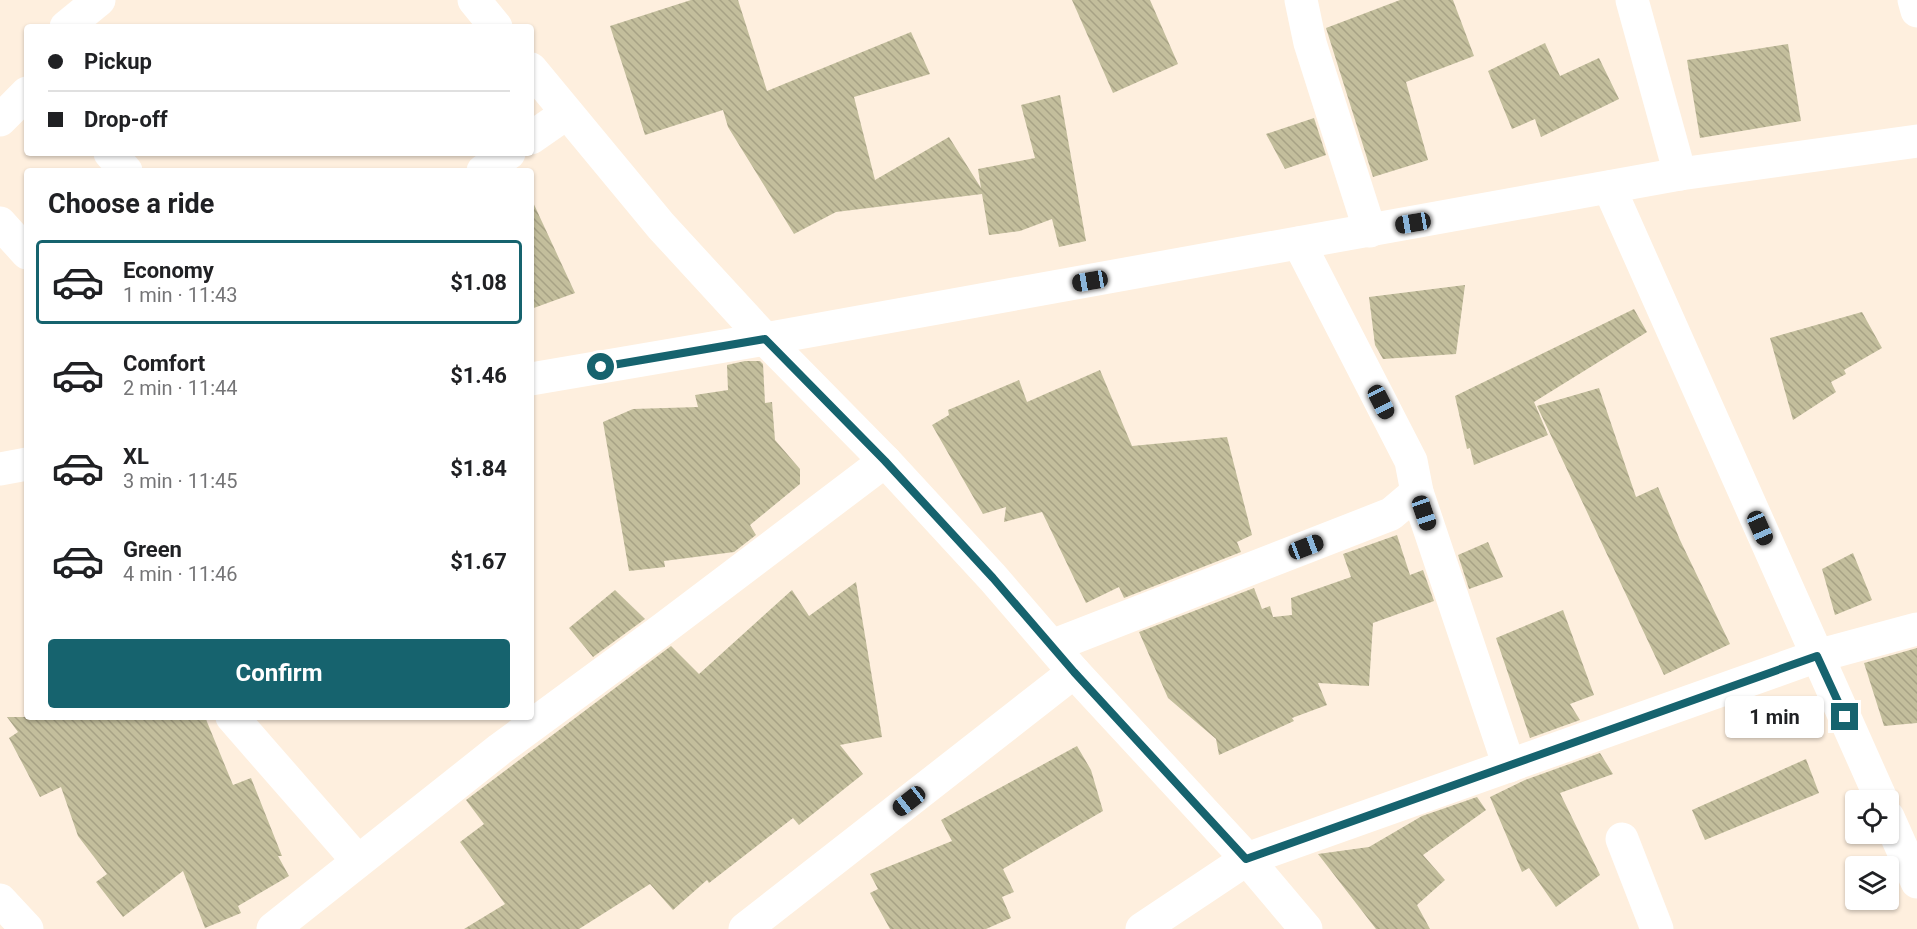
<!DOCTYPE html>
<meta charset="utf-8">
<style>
body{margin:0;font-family:Roboto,sans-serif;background:#f6f6f6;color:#202124;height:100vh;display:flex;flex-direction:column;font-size:22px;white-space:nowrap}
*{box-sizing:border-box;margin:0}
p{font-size:20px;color:#757577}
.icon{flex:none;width:33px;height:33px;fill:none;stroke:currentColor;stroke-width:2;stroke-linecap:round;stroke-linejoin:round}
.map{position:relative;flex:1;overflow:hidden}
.details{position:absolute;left:24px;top:168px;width:510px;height:552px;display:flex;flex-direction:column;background:#fff;border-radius:6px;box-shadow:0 2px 4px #0004}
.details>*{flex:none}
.top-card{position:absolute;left:24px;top:24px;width:510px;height:132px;border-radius:6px;box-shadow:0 2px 4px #0004;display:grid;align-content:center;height:132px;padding:0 24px;background:#fff}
.tools{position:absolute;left:1845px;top:790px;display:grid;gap:12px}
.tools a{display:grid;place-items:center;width:54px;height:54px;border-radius:6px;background:#fff;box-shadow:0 2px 4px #0004;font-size:30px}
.end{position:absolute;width:27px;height:27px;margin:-14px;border:8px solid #16636e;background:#fff;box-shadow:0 0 0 3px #fff}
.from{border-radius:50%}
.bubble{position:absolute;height:42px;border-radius:6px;background:#fff;box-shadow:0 2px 4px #0004;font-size:20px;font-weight:700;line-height:42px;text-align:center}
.car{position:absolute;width:18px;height:36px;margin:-18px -9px;border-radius:8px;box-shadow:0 0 4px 2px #0007;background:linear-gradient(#222 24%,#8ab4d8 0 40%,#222 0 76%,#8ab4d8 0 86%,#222 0)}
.top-card b{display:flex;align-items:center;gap:21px;height:57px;font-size:22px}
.top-card b+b{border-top:2px solid #e0e0e0}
.top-card i{width:15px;height:15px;background:#202124}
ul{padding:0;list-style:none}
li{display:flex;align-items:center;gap:18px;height:84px;margin:0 12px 9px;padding:0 12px;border:3px solid transparent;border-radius:6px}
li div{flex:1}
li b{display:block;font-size:22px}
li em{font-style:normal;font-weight:700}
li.on{border-color:#16636e}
li>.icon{width:54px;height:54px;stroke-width:1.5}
h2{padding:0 24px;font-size:27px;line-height:72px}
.primary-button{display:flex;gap:12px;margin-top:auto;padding:12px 24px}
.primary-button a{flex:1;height:69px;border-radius:6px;background:#16636e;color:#fff;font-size:24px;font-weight:700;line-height:69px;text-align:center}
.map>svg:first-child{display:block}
.building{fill:url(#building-back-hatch)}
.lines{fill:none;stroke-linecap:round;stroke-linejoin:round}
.street{stroke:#fff;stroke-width:33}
.secondary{stroke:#fff;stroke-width:33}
.route{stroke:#16636e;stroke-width:8}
</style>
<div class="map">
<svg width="1917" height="929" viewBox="0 0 1917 929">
<defs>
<pattern id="building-back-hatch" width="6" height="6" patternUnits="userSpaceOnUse" patternTransform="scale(1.5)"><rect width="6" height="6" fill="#c3be9c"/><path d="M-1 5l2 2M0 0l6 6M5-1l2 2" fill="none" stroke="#a7a285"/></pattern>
</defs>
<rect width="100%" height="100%" fill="#feefde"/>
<!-- building -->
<g class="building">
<polygon points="691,0 738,0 767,91 911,32 930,74 854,97 875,180 949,137 981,188 978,169 1035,158 1021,105 1060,95 1086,241 1059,247 1052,219 1020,231 989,235 982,194 836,212 794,234 728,127 723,110 645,135 610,26"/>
<polygon points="1072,0 1150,0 1178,64 1113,93"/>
<polygon points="1400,0 1453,0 1474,56 1406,82 1428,160 1373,177 1326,28"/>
<polygon points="1545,43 1560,76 1599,58 1619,99 1541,137 1535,119 1512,129 1488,71"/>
<polygon points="1788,44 1801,121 1700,138 1687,60"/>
<polygon points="1314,118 1326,155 1285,169 1266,134"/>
<polygon points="531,198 575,293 531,309"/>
<polygon points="1465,285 1456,354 1383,359 1375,345 1369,297"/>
<polygon points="1634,309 1647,332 1534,402 1548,435 1474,465 1470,448 1467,449 1455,396"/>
<polygon points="1862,312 1882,348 1844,370 1846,374 1831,382 1836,392 1793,420 1770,338"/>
<polygon points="745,361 760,361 763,364 765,403 772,402 775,440 800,469 800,484 750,525 756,535 734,552 664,561 665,567 629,571 603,422 633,409 698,407 695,395 728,390 727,365"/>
<polygon points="1100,370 1132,446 1227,437 1252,535 1237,542 1241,552 1124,598 1119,587 1086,603 1042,512 1004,522 1006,507 983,514 932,425 949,415 948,410 1019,380 1027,402"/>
<polygon points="1599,388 1636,497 1658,487 1680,540 1730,644 1664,675 1537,406"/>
<polygon points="1397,535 1410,575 1423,570 1434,601 1373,623 1369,686 1318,683 1327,705 1292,718 1294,721 1219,755 1216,739 1168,698 1139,632 1254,588 1262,609 1270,606 1273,617 1292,615 1291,598 1351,577 1343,554"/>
<polygon points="1488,542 1503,577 1469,589 1458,555"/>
<polygon points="1853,553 1872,600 1835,615 1822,569"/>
<polygon points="856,582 882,737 840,745 863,774 799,825 793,818 709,883 707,880 673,910 650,884 579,929 464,929 505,904 460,842 484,824 466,800 671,646 699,674 792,590 809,616"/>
<polygon points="615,590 645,619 593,657 569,628"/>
<polygon points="1563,610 1594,695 1570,704 1580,720 1530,738 1496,638"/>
<polygon points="1917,648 1917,723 1884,726 1864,663"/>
<polygon points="7,717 205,717 233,785 251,778 282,856 278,856 289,876 238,906 241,913 205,928 183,871 123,917 96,882 107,874 78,836 61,787 40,797 9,738 18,732"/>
<polygon points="1077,746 1091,770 1103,811 1003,869 1014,892 1002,897 1011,918 986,929 890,929 870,893 878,889 870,874 952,841 941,820"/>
<polygon points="1600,753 1613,774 1560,793 1600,875 1556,907 1529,868 1522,872 1490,797 1525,780"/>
<polygon points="1806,759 1819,793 1705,840 1692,810"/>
<polygon points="1477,797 1486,810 1423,855 1445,880 1417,905 1430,929 1376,929 1318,854 1369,847 1422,816"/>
</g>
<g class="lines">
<!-- street -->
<g class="street">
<polyline points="474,0 496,27"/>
<polyline points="1301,0 1310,43 1370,231"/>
<polyline points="1632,0 1680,174"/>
<polyline points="1914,0 1917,11"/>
<polyline points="66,27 99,0"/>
<polyline points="531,69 661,226 765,339 885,461 993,578 1074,672 1247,859 1306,929"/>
<polyline points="0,120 27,93"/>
<polyline points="531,138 567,113"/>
<polyline points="110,153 126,171"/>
<polyline points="483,171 509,153"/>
<polyline points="1609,187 1882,801"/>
<polyline points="0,223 27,253"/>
<polyline points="531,379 765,339 1680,174 1917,141"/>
<polyline points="0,469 27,464"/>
<polyline points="1417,492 1509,766"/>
<polyline points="1052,646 1391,514 1417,492 1411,461 1299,243"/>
<polyline points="232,717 358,861"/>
<polyline points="1888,817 1917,882"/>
<polyline points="1622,839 1657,929"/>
<polyline points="273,929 500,749 663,629 885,461"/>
<polyline points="745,929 1074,672"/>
<polyline points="1142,929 1247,859 1817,656 1917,629"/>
</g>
<!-- secondary -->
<polyline class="secondary" points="0,900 27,929"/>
</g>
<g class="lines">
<!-- route -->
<polyline class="route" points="601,367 765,339 885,461 993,578 1074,672 1246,859 1817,656 1845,717"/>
</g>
</svg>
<div class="tools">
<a><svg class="icon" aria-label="locate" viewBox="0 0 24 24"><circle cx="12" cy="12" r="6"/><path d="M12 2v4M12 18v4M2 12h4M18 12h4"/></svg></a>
<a><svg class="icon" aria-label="layers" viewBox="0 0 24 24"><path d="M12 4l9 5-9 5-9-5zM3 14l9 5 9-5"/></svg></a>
</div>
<i class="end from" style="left:601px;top:367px"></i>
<i class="end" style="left:1845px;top:717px"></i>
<div class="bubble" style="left:1725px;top:696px;width:99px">1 min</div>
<i class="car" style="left:1413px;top:223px;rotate:260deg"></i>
<i class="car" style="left:1090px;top:281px;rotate:260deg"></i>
<i class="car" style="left:1381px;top:402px;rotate:153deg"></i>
<i class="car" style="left:1424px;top:513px;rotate:161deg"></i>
<i class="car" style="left:1760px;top:528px;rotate:156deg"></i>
<i class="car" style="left:1306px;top:547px;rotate:69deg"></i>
<i class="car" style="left:909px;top:801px;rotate:232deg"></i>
<div class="top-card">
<b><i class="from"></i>Pickup</b>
<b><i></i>Drop-off</b>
</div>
<section class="details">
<h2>Choose a ride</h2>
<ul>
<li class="on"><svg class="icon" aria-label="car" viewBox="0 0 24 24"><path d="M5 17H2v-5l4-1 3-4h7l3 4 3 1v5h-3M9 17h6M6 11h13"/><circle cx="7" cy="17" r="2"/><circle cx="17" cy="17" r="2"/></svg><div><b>Economy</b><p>1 min · 11:43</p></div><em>$1.08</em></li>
<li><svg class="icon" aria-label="car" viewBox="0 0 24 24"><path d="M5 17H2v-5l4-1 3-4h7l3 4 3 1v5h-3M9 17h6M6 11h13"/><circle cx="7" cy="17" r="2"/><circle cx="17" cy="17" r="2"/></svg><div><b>Comfort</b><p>2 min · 11:44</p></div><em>$1.46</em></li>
<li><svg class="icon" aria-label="car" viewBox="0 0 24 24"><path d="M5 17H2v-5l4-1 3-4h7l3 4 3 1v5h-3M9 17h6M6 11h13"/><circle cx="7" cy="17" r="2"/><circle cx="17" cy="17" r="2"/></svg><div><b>XL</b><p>3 min · 11:45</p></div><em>$1.84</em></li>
<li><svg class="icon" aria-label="car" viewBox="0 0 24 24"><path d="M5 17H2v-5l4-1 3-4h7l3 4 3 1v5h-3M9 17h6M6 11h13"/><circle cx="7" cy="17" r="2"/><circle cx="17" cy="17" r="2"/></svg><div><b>Green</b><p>4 min · 11:46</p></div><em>$1.67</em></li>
</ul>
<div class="primary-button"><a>Confirm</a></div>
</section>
</div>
